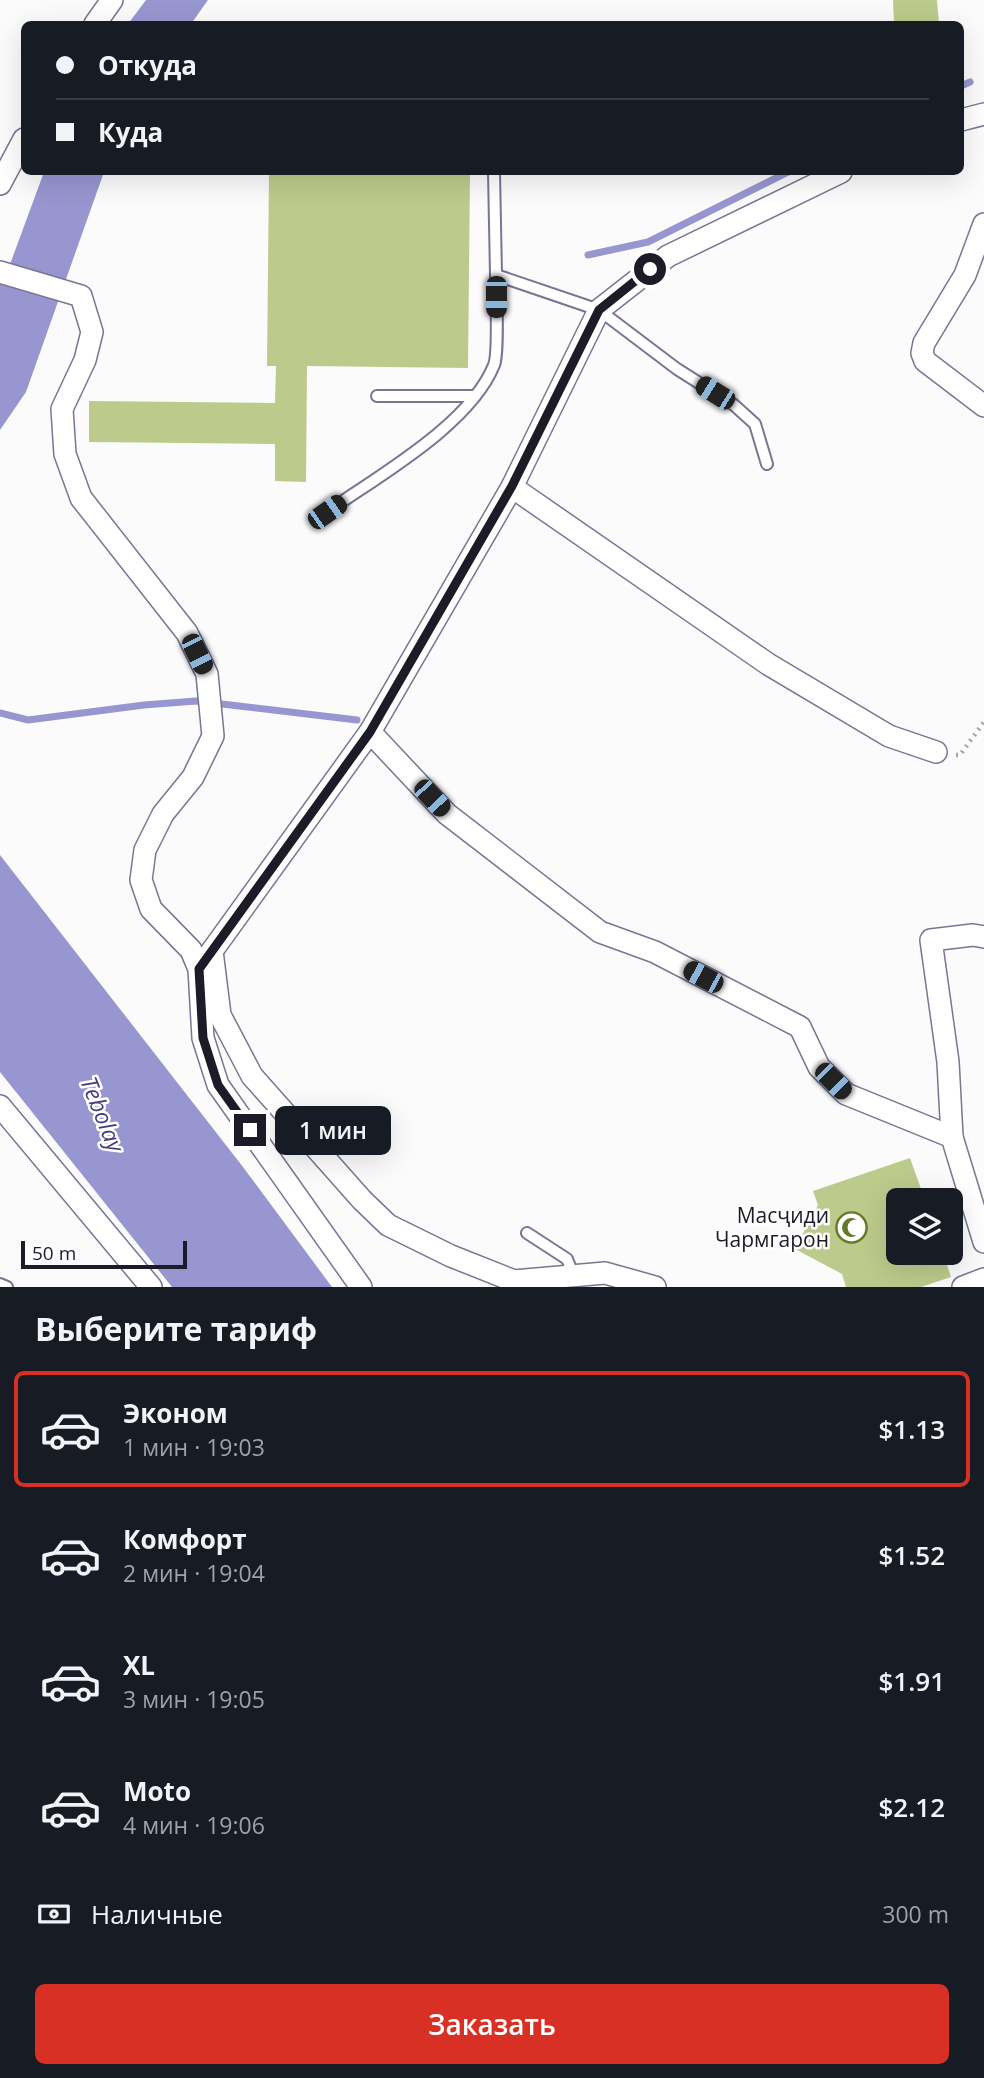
<!DOCTYPE html>
<html lang="ru">
<meta charset="utf-8">
<style>
body{margin:0;font-family:"Open Sans",sans-serif;background:#242831;color:#f1f3f6;height:100vh;display:flex;flex-direction:column;font-size:26px;white-space:nowrap}
*{box-sizing:border-box;margin:0}
p{font-size:23px;color:#9ea1a6}
.icon{flex:none;width:38px;height:38px;fill:none;stroke:currentColor;stroke-width:2;stroke-linecap:round;stroke-linejoin:round}
.map{position:relative;height:1287px;overflow:hidden}
.details{display:flex;flex-direction:column;background:#171b24;flex:1}
.details>*{flex:none}
.hud{position:absolute;left:21px;top:21px;width:943px;height:154px;border-radius:10px;box-shadow:0 7px 28px #0002;display:grid;align-content:center;height:154px;padding:0 35px;background:#171b24}
.buttons{position:absolute;left:886px;top:1188px;display:grid;gap:14px}
.buttons a{display:grid;place-items:center;width:77px;height:77px;border-radius:10px;background:#171b24;box-shadow:0 7px 28px #0002;font-size:35px}
.scale{position:absolute;left:21px;bottom:18px;width:166px;box-sizing:border-box;padding-left:7px;border:4px solid #1c1c29;border-top:0;font-size:19px;line-height:24px;white-space:nowrap;color:#1c1c29;-webkit-text-stroke:5px #fff;paint-order:stroke}
.end{position:absolute;width:32px;height:32px;margin:-16px;border:9px solid #1c1c29;background:#fff;box-shadow:0 0 0 4px #fff}
.from{border-radius:50%}
.bubble{position:absolute;height:49px;border-radius:10px;background:#171b24;box-shadow:0 7px 28px #0002;font-size:23px;font-weight:600;line-height:49px;text-align:center}
.car{position:absolute;width:21px;height:42px;margin:-21px -10px;border-radius:9px;box-shadow:0 0 5px 2px #0007;background:linear-gradient(#222 24%,#8ab4d8 0 40%,#222 0 76%,#8ab4d8 0 86%,#222 0)}
.hud b{display:flex;align-items:center;gap:24px;height:66px;font-size:26px}
.hud b+b{border-top:2px solid #363941}
.hud i{width:18px;height:18px;background:#f1f3f6}
ul{padding:0;list-style:none}
li{display:flex;align-items:center;gap:21px;height:116px;margin:0 14px 10px;padding:0 21px;border:4px solid transparent;border-radius:10px}
li div{flex:1}
li b{display:block;font-size:26px}
li em{font-style:normal;font-weight:600}
li.active{border-color:#d93025}
li>.icon{width:63px;height:63px;stroke-width:1.5}
h2{padding:0 35px;font-size:32px;line-height:84px}
.pay{display:flex;align-items:center;gap:18px;height:77px;padding:0 35px;font-size:26px}
.pay p{margin-inline-start:auto}
.action{display:flex;gap:14px;margin-top:auto;padding:14px 35px}
.action a{flex:1;height:80px;border-radius:10px;background:#d93025;color:#fff;font-size:28px;font-weight:600;line-height:80px;text-align:center}
.map>svg:first-child{display:block}
.water{fill:#9796d0}
.lines{fill:none;stroke-linecap:round;stroke-linejoin:round}
.stream{stroke:#9796d0;stroke-width:7}
.building{fill:#bccb8c}
.service-casing{stroke:#767696;stroke-width:14}
.minor-casing{stroke:#767696;stroke-width:24}
.path{stroke:#a5a5aa;stroke-width:4.5;stroke-dasharray:2 5;stroke-linecap:butt}
.service{stroke:#fff;stroke-width:10}
.minor{stroke:#fff;stroke-width:21}
.route{stroke:#1c1c29;stroke-width:9}
.labels{text-anchor:middle;dominant-baseline:central;stroke-width:5;stroke-linejoin:round;paint-order:stroke}
.poi-label{font-size:21px;fill:#1c1c29;stroke:#fff;text-anchor:end}
.water-label{font-size:23px;font-style:italic;fill:#433c82;stroke:#fff}
</style>
<div class="map">
<svg width="984" height="1287" viewBox="0 0 984 1287">
<rect width="100%" height="100%" fill="#fbfbfb"/>
<!-- water -->
<g class="water">
<polygon points="146,0 208,0 191,24 128,24"/>
<polygon points="44,172 104,172 26,392 0,430 0,283 9,267"/>
<polygon points="0,855 243,1167 332,1287 172,1287 0,1072"/>
</g>
<g class="lines">
<!-- stream -->
<g class="stream">
<polyline points="961,86 970,82"/>
<polyline points="588,255 648,242 788,172"/>
<polyline points="0,713 28,720 144,705 196,701 357,720"/>
</g>
</g>
<!-- building -->
<g class="building">
<polygon points="893,0 937,0 939,24 894,24"/>
<polygon points="269,172 470,172 468,368 307,366 306,482 275,481 275,444 89,442 89,401 275,403 276,366 267,366"/>
<polygon points="910,1158 925,1200 898,1200 898,1253 943,1253 951,1277 921,1287 846,1287 842,1274 795,1249 818,1205 813,1191"/>
</g>
<g class="lines">
<defs>
<g id="service">
<polyline points="494,172 496,275 599,310 677,369 734,405 755,424 767,464"/>
<polyline points="377,396 475,396"/>
<path d="M 327,512 C 378,476 470,425 494,365 C 499,353 496,292 496,275"/>
<polyline points="527,1233 567,1259 573,1274"/>
<polyline points="0,1284 7,1287"/>
</g>
<g id="minor">
<polyline points="95,24 112,0"/>
<polyline points="961,120 984,114"/>
<polyline points="0,184 24,139"/>
<polyline points="984,224 965,275 924,343 922,353 925,361 984,406"/>
<polyline points="0,272 81,296 92,332 85,360 62,409 65,454 81,498 187,633 207,674 213,736 193,777 163,814 145,850 141,880 151,909 191,950 199,969 203,1038 218,1085 361,1287"/>
<polyline points="512,487 599,310 668,256 841,172"/>
<polyline points="370,732 512,487 768,664 889,736 936,752"/>
<polyline points="212,951 220,1015 252,1076 362,1200 388,1225 451,1256 514,1281 605,1273 655,1287"/>
<polyline points="199,969 370,732 447,814 600,932 655,952 800,1027 819,1067 846,1094 952,1137 984,1242"/>
<polyline points="0,1106 151,1287"/>
<polyline points="952,1137 948,1062 931,940 973,935 984,937"/>
<polyline points="963,1287 984,1279"/>
</g>
</defs>
<!-- service casing -->
<use href="#service" class="service-casing"/>
<!-- minor casing -->
<use href="#minor" class="minor-casing"/>
<!-- path -->
<polyline class="path" points="956,755 960,755 984,722"/>
<!-- service -->
<use href="#service" class="service"/>
<!-- minor -->
<use href="#minor" class="minor"/>
</g>
<g class="lines">
<!-- route -->
<polyline class="route" points="250,1130 218,1085 203,1038 199,969 370,732 512,486 599,310 650,269"/>
</g>
<!-- icons -->
<defs>
<symbol id="mosque-ring" viewBox="-11 -11 22 22"><circle r="9.5" fill="#fff" stroke="#687725" stroke-width="1.5"/><path d="M3.5-4.9A6 6 0 1 0 3.5 4.9A5 5 0 1 1 3.5-4.9Z" fill="#687725"/></symbol>
</defs>
<g fill-rule="evenodd">
<use href="#mosque-ring" x="834" y="1210" width="35" height="35"/>
</g>
<g class="labels">
<!-- poi labels -->
<g class="poi-label">
<text x="829" y="1215">Масҷиди<tspan x="829" dy="24">Чармгарон</tspan></text>
</g>
<!-- water labels -->
<g class="water-label">
<text transform="translate(103 1114) rotate(68)">Tebolay</text>
</g>
</g>
</svg>
<div class="buttons">
<a><svg class="icon" aria-label="layers" viewBox="0 0 24 24"><path d="M12 4l9 5-9 5-9-5zM3 14l9 5 9-5"/></svg></a>
</div>
<div class="scale">50 m</div>
<i class="end from" style="left:650px;top:269px"></i>
<i class="end" style="left:250px;top:1130px"></i>
<div class="bubble" style="left:275px;top:1106px;width:116px">1 мин</div>
<i class="car" style="left:496px;top:297px;rotate:180deg"></i>
<i class="car" style="left:715px;top:393px;rotate:302deg"></i>
<i class="car" style="left:327px;top:512px;rotate:55deg"></i>
<i class="car" style="left:197px;top:654px;rotate:154deg"></i>
<i class="car" style="left:432px;top:798px;rotate:137deg"></i>
<i class="car" style="left:703px;top:977px;rotate:298deg"></i>
<i class="car" style="left:833px;top:1081px;rotate:135deg"></i>
<div class="hud">
<b><i class="from"></i>Откуда</b>
<b><i></i>Куда</b>
</div>
</div>
<section class="details">
<h2>Выберите тариф</h2>
<ul>
<li class="active"><svg class="icon" aria-label="car" viewBox="0 0 24 24"><path d="M5 17H2v-5l4-1 3-4h7l3 4 3 1v5h-3M9 17h6M6 11h13"/><circle cx="7" cy="17" r="2"/><circle cx="17" cy="17" r="2"/></svg><div><b>Эконом</b><p>1 мин · 19:03</p></div><em>$1.13</em></li>
<li><svg class="icon" aria-label="car" viewBox="0 0 24 24"><path d="M5 17H2v-5l4-1 3-4h7l3 4 3 1v5h-3M9 17h6M6 11h13"/><circle cx="7" cy="17" r="2"/><circle cx="17" cy="17" r="2"/></svg><div><b>Комфорт</b><p>2 мин · 19:04</p></div><em>$1.52</em></li>
<li><svg class="icon" aria-label="car" viewBox="0 0 24 24"><path d="M5 17H2v-5l4-1 3-4h7l3 4 3 1v5h-3M9 17h6M6 11h13"/><circle cx="7" cy="17" r="2"/><circle cx="17" cy="17" r="2"/></svg><div><b>XL</b><p>3 мин · 19:05</p></div><em>$1.91</em></li>
<li><svg class="icon" aria-label="car" viewBox="0 0 24 24"><path d="M5 17H2v-5l4-1 3-4h7l3 4 3 1v5h-3M9 17h6M6 11h13"/><circle cx="7" cy="17" r="2"/><circle cx="17" cy="17" r="2"/></svg><div><b>Moto</b><p>4 мин · 19:06</p></div><em>$2.12</em></li>
</ul>
<div class="pay"><svg class="icon" aria-label="cash" viewBox="0 0 24 24"><path d="M3 7h18v10H3z"/><circle cx="12" cy="12" r="2"/></svg>Наличные<p>300 m</p></div>
<div class="action"><a>Заказать</a></div>
</section>
